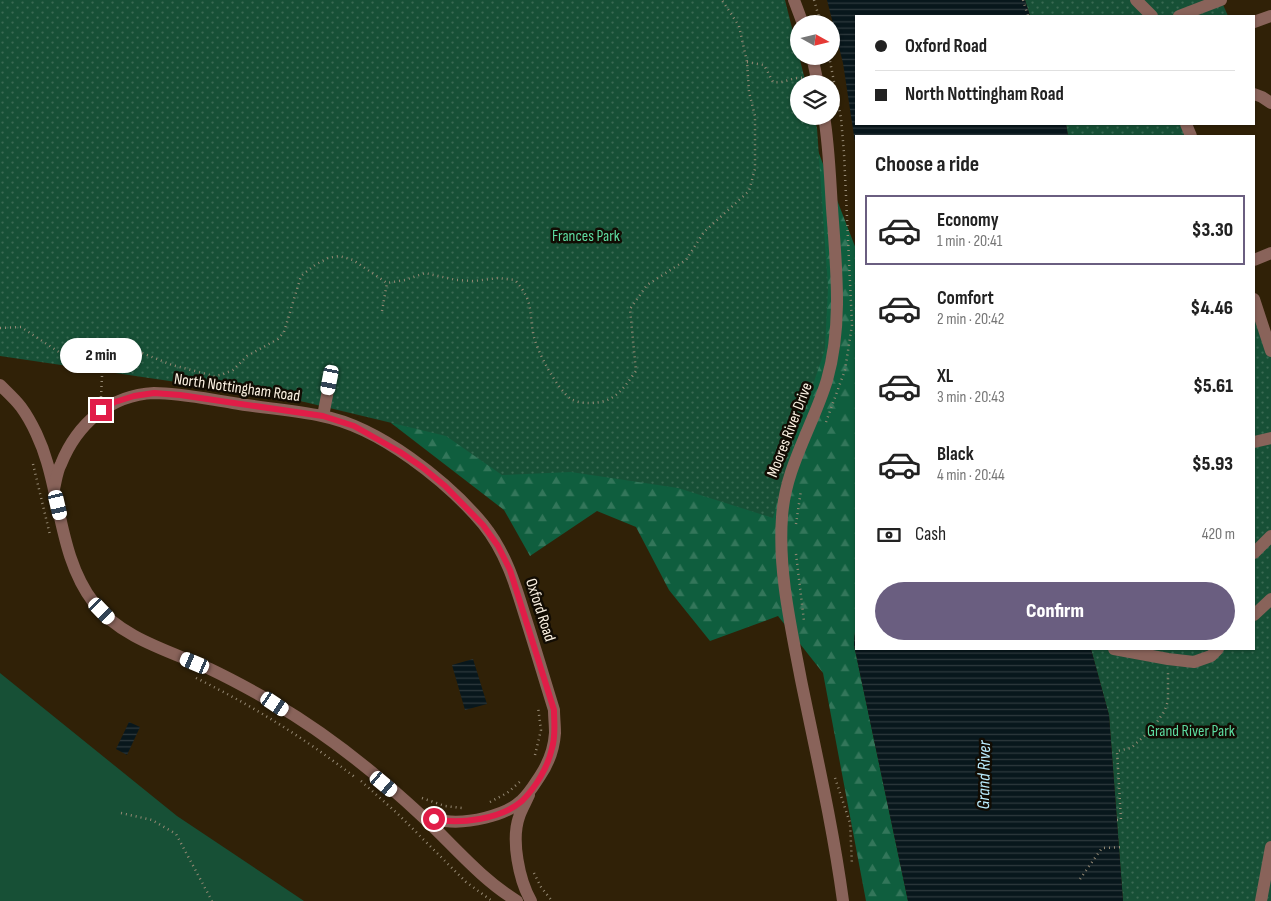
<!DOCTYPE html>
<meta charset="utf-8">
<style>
body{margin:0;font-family:"Sofia Sans Condensed",sans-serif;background:#f6f6f6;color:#222;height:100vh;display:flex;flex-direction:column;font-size:19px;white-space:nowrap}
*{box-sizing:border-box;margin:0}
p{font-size:16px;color:#767676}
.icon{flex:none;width:28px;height:28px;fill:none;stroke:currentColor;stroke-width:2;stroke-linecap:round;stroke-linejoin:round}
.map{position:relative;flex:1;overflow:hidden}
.panel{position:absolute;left:855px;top:135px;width:400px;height:515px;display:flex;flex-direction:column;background:#fff;border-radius:0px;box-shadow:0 1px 4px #0004}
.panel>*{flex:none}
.hud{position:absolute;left:855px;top:15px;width:400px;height:110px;border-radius:0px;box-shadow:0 1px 4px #0004;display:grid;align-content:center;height:110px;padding:0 20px;background:#fff}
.needle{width:32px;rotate:98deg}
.tools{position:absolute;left:790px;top:15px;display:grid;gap:10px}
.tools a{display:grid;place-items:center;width:50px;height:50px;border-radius:50%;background:#fff;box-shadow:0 1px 4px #0004;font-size:25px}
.end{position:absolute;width:22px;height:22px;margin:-11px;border:6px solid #e11d48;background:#fff;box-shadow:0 0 0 2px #fff}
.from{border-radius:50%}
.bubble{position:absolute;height:35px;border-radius:18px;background:#fff;box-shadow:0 1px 4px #0004;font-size:16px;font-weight:800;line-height:35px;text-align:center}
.car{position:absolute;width:15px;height:30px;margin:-15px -8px;border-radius:6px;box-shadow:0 0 4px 1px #0007;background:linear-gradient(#fff 24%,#345 0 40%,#fff 0 76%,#345 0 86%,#fff 0)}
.hud b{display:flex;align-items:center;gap:18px;height:48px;font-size:19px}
.hud b+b{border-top:1px solid #e0e0e0}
.hud i{width:12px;height:12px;background:#222}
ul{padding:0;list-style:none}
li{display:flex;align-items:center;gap:15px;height:70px;margin:0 10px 8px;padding:0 10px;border:2px solid transparent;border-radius:0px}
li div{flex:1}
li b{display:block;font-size:19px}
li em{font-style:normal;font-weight:800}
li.current{border-color:#6a5e80}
li>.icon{width:45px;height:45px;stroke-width:1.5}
h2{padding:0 20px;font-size:22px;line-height:60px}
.pay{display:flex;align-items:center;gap:12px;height:55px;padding:0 20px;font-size:19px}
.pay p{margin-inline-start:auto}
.cta{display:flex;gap:10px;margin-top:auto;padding:10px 20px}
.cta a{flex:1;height:58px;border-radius:30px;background:#6a5e80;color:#fff;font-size:20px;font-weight:800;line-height:58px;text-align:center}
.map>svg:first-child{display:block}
.grass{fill:#175036}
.forest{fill:url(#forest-firs)}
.park{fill:url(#park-dots)}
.water{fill:url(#water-rules)}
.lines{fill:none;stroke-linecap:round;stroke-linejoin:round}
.path{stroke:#958974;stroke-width:2.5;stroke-dasharray:1 4;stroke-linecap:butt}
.minor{stroke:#89635a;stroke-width:12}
.route{stroke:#e11d48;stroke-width:6}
.labels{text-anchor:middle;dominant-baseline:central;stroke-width:5;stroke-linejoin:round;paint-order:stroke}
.park-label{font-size:16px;fill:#5ddda1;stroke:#120c03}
.street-label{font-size:16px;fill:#fcf2e3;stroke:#120c03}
.water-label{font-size:18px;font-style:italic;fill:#b9ebfd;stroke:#120c03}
</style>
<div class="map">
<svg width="1271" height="901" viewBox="0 0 1271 901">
<defs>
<pattern id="forest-firs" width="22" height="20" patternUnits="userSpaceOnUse" patternTransform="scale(1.25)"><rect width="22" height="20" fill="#0f5e3e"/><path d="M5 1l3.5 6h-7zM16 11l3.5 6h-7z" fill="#33765a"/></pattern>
<pattern id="park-dots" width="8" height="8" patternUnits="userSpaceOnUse" patternTransform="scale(1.25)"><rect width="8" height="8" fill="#175036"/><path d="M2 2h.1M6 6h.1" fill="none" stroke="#3a6a53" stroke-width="1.8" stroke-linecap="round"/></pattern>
<pattern id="water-rules" width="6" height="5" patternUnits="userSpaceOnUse" patternTransform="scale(1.25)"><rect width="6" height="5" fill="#08171c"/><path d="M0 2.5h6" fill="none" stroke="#2d393d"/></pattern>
</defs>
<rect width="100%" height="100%" fill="#302107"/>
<!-- grass -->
<polygon class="grass" points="0,673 177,816 304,901 0,901"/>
<!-- forest -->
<polygon class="forest" points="580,0 783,7 806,84 799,84 799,116 818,151 856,249 856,618 854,645 908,901 866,901 823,673 778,616 710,641 669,590 636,527 597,511 530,556 504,510 391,423 468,400"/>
<!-- park -->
<g class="park">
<polygon points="0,0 785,0 806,84 799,84 799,116 814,116 817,128 828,287 825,349 789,456 773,518 678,488 571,472 502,475 446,436 292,399 0,356"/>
<polygon points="1025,0 1221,0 1228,16 1030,16"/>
<polygon points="1066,124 1180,124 1185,136 1068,136"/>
<polygon points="1254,295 1271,335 1271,901 1123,901 1109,715 1091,649 1254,649"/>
</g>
<!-- water -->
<g class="water">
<polygon points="827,0 1025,0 1030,16 856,16 856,124 1066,124 1068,136 856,136 856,149 843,63"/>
<polygon points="856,618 856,649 1091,649 1109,715 1123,901 908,901 854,645"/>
<polygon points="473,659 487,704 465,710 452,665"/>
<polygon points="129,722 140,727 127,755 116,749"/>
</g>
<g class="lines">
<!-- path -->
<g class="path">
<polyline points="814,0 821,24"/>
<polyline points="1023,0 1028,16"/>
<path d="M 747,62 L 764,65 L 773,82 C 785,84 793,76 805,78"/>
<polyline points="382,311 387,283"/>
<path d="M 0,328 L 21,327 L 65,356 L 78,362 L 93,360 L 116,350 L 123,349 L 142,353 L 172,365 L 214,376 L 221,375 L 233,370 L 247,356 L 278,339 L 284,332 L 301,276 L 315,265 L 328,258 L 339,256 L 353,260 L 387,283 L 405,280 L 425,273 L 456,280 L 474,281 L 498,278 L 515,280 C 535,303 528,311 534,337 C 538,353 557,389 571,399 C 576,402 583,403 589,403 C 615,403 622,390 636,371 L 630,309 L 647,285 L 686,260 L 704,232 L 749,191 L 755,169 L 755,116 L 749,92 L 747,62 L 739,26 L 722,0"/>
<polyline points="101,397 102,376 106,354"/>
<polyline points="826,422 845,370 852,325 844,153 841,118 829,56"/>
<polyline points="33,464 50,535"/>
<polyline points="796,524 801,490"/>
<polyline points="796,554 804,621"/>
<path d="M 196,678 C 255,707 304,738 356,778"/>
<polyline points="535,755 541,730 538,707"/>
<polyline points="835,778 850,823 852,865"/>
<polyline points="361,781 398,814 466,882 492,901"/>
<polyline points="422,798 445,806 462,808"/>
<polyline points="490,802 507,793 522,780"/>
<polyline points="121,813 152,820 176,834 212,901"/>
<polyline points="1117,820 1121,820 1117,751 1131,748 1152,729 1164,712 1168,701 1168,670"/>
<polyline points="534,873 541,887 552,901"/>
<polyline points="1080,879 1102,848 1124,847"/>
</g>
<!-- minor -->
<g class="minor">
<polyline points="794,0 803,24"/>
<polyline points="1136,0 1152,16"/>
<polyline points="1179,16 1221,0"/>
<polyline points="1254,22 1271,16"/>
<polyline points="812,56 818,84"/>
<polyline points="1254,94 1262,97 1271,103"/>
<path d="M 824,116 C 829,146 830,178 832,208 C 836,266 843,324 827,380 C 813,426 785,468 782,517 C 778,571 791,627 801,680 C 816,753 833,827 843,901"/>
<polyline points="1186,124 1191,136"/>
<polyline points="1254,260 1271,253"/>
<polyline points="1254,299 1271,351"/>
<path d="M 0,385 C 7,392 15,399 21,407 C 32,422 42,444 47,462 C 61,509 63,563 94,603 C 122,639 170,651 210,669 C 231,679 253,691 274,703 C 327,734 378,775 423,817 C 454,846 481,879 517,901"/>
<polyline points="323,416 330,380"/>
<polyline points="1254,442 1271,438"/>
<path d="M 54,489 C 56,481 57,471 61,464 C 77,424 110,395 154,393 C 180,393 207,399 233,403 C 262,408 293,410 322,416 C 379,427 447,481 483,524 C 505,551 515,583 525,616 C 535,647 544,678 554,710 C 554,717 555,725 555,733 C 554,748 548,764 540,776 C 534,785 529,794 521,801 C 505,816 467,824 445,821 C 437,821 430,818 422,816"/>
<polyline points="1254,553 1271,536"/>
<polyline points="1254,615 1271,599"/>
<polyline points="1114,649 1168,659 1194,662 1211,656 1218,649"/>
<path d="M 529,795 C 526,802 521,810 519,817 C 511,840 519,880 531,901"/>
<polyline points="1261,901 1271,847"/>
</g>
</g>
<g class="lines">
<!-- route -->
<path class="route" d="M 101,410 L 115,402 L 134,396 L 154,393 L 180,395 L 323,416 L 354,426 L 400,452 L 422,467 L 445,486 L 483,525 L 498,546 L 510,570 L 554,710 C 554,723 556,735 552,748 C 548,767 536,787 522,801 C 501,819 459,825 434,819"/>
</g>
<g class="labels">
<!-- park labels -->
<g class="park-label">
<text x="586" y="236">Frances Park</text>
<text x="1191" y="731">Grand River Park</text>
</g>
<!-- street labels -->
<g class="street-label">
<text transform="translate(237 388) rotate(8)">North Nottingham Road</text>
<text transform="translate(790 430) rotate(-69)">Moores River Drive</text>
<text transform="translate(540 610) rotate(72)">Oxford Road</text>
</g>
<!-- water labels -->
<g class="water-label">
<text transform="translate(984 775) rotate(-89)">Grand River</text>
</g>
</g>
</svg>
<div class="tools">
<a><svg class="needle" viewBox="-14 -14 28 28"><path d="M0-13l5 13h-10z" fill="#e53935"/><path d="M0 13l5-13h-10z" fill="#767676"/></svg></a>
<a><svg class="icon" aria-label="layers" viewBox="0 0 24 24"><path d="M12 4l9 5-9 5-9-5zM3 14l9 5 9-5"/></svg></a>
</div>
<i class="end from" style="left:434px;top:819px"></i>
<i class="end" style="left:101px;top:410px"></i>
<div class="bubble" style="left:60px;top:338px;width:82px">2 min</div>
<i class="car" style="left:330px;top:380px;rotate:191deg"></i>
<i class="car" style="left:58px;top:505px;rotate:167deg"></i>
<i class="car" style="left:102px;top:611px;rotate:136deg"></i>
<i class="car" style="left:195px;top:663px;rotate:293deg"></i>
<i class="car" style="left:275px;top:704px;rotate:124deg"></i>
<i class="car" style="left:384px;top:784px;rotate:130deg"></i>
<div class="hud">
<b><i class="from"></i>Oxford Road</b>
<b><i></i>North Nottingham Road</b>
</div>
<section class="panel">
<h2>Choose a ride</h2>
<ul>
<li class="current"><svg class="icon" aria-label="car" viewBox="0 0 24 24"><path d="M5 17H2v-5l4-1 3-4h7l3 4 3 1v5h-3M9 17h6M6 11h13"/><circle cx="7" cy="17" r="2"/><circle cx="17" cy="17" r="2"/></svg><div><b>Economy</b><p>1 min · 20:41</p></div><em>$3.30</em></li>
<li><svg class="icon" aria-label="car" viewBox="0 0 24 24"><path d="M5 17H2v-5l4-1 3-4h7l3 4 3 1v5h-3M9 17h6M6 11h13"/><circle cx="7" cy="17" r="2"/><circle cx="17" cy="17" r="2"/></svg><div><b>Comfort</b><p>2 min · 20:42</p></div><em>$4.46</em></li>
<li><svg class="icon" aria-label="car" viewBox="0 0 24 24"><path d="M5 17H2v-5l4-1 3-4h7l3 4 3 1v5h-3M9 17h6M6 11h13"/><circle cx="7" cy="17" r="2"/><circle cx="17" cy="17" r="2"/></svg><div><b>XL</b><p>3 min · 20:43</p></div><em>$5.61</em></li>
<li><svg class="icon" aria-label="car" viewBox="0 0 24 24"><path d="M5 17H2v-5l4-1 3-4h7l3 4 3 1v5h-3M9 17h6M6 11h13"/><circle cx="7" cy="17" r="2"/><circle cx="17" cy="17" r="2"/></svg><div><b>Black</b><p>4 min · 20:44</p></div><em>$5.93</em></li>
</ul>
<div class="pay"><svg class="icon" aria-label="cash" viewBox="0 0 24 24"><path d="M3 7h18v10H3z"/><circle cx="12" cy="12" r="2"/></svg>Cash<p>420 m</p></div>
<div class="cta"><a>Confirm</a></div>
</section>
</div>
